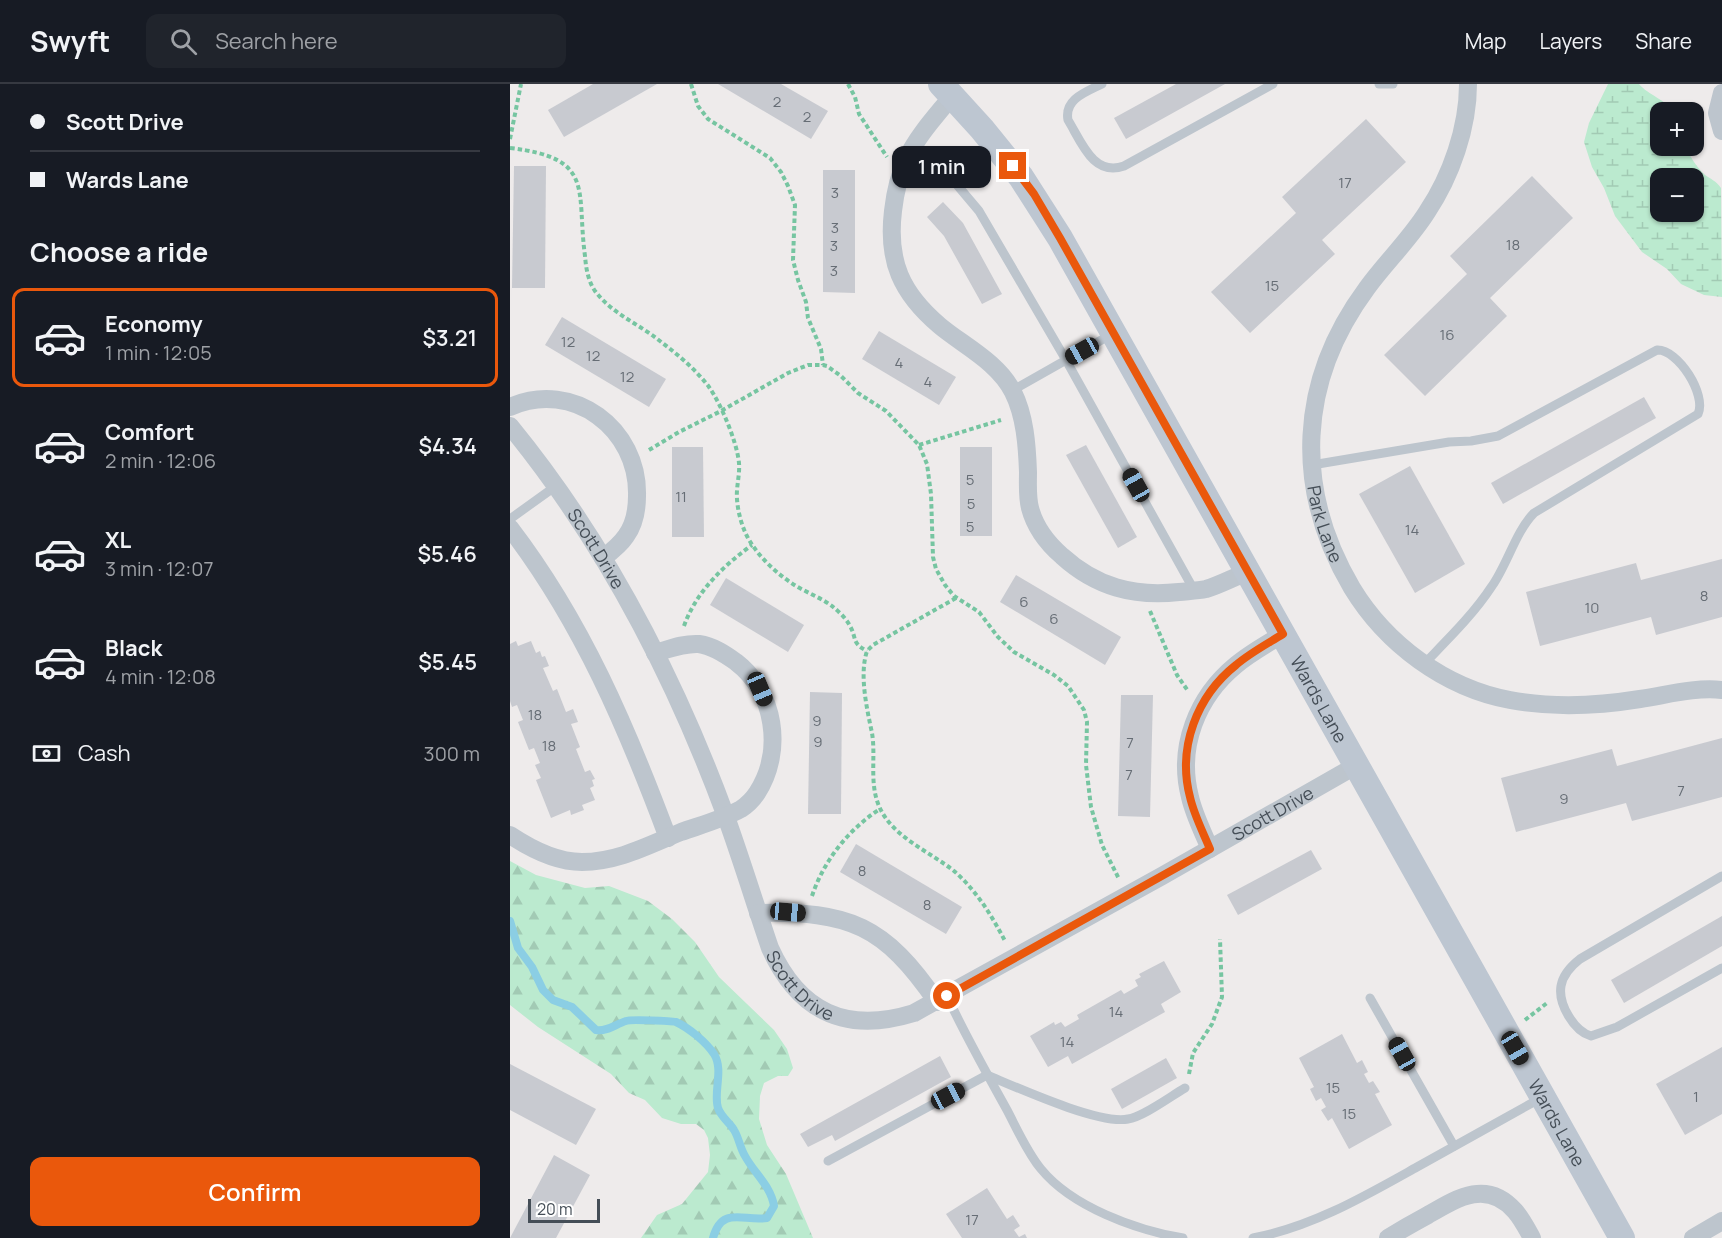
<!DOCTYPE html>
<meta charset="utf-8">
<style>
body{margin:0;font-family:Manrope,sans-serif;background:#20242c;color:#f1f3f6;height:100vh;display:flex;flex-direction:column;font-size:22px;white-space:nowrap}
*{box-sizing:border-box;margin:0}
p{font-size:20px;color:#9ea1a6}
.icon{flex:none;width:33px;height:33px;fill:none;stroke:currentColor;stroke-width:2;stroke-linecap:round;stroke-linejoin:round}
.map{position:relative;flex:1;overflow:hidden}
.drawer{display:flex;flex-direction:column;background:#171b24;width:510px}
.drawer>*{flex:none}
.banner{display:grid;align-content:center;height:132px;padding:0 30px;background:#171b24}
.buttons{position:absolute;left:1140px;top:18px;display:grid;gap:12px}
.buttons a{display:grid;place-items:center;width:54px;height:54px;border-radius:12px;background:#171b24;box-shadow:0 2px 4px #0004;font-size:30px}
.scale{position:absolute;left:18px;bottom:15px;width:72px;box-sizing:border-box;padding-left:6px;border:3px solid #454e57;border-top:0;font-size:16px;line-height:21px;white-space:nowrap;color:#454e57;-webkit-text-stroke:4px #fff;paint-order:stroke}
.end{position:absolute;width:27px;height:27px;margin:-14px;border:8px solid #ea580c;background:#fff;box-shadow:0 0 0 3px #fff}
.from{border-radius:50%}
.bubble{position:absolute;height:42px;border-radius:12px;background:#171b24;box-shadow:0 2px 4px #0004;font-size:20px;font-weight:600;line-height:42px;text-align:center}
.car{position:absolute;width:18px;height:36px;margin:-18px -9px;border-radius:8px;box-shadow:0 0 4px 2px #0007;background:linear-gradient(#222 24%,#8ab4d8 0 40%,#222 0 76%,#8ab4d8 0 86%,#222 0)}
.banner b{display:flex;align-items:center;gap:21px;height:57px;font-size:22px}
.banner b+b{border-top:2px solid #363941}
.banner i{width:15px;height:15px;background:#f1f3f6}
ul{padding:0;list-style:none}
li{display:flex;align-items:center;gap:18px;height:99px;margin:0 12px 9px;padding:0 18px;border:3px solid transparent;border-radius:12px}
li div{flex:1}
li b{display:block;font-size:22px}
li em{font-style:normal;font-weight:600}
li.current{border-color:#ea580c}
li>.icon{width:54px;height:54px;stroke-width:1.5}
h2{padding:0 30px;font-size:27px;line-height:72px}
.pay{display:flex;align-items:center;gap:15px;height:66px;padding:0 30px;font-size:22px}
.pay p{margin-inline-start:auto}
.action{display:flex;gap:12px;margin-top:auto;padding:12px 30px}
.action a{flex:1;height:69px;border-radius:12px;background:#ea580c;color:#fff;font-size:24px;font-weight:600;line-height:69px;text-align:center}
header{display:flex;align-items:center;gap:36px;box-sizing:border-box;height:84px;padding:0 30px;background:#171b24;border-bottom:2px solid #363941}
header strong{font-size:28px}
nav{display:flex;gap:33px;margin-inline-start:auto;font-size:21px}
.search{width:420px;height:54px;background:#20242c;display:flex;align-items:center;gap:15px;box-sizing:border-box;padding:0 21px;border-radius:12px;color:#9ea1a6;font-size:22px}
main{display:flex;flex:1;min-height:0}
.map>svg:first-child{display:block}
.forest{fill:url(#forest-firs)}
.wetland{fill:url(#wetland-marsh);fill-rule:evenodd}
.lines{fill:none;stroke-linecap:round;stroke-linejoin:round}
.stream{stroke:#8bcee4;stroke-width:8}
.building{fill:#c8cad0}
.path{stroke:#76c5a1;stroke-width:4;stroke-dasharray:4.5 3;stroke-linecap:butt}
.lane{stroke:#bdc5cd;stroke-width:9}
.street{stroke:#bdc5cd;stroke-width:18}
.secondary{stroke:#bdc6d1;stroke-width:26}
.route{stroke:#ea580c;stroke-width:8}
.labels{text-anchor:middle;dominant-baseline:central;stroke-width:4.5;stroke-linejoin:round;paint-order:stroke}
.number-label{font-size:15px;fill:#666d75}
.street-label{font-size:18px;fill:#454e57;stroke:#fff}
</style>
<header>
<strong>Swyft</strong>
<div class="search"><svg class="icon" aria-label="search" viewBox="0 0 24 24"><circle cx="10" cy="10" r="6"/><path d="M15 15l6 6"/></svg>Search here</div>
<nav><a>Map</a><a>Layers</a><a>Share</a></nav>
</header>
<main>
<section class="drawer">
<div class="banner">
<b><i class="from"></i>Scott Drive</b>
<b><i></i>Wards Lane</b>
</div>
<h2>Choose a ride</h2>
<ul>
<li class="current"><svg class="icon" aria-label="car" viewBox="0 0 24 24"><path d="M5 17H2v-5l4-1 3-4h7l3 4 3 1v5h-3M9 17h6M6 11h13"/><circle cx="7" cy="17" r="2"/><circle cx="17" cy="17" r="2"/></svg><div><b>Economy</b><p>1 min · 12:05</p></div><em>$3.21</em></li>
<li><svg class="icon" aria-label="car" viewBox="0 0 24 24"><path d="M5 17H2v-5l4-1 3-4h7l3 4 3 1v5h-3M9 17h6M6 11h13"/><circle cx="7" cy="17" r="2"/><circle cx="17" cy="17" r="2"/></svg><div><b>Comfort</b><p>2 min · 12:06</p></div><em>$4.34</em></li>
<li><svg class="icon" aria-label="car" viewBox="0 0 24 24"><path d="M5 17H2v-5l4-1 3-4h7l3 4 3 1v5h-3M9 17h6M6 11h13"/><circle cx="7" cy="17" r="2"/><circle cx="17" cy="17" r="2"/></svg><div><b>XL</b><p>3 min · 12:07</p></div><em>$5.46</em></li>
<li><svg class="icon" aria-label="car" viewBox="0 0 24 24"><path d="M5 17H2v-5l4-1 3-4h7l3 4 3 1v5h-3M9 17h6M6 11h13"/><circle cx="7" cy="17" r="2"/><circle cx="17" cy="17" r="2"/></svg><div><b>Black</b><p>4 min · 12:08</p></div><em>$5.45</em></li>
</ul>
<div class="pay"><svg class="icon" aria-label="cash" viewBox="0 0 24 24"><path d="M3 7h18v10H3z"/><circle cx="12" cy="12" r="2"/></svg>Cash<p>300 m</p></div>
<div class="action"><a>Confirm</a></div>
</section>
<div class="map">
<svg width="1212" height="1154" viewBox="0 0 1212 1154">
<defs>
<pattern id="forest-firs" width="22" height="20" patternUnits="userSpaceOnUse" patternTransform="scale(1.5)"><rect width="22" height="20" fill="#bbeacf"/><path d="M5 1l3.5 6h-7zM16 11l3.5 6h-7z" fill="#a2cab4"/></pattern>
<pattern id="wetland-marsh" width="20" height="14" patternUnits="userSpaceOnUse" patternTransform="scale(1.5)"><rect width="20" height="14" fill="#bbeacf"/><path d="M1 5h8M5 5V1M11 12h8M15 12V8" fill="none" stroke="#a2cab4"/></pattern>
</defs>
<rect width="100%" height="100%" fill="#eeebeb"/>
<!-- forest -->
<polygon class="forest" points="0,777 26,791 75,804 99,802 138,817 162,835 185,858 209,893 264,946 277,965 283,984 278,992 268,992 254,999 250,1012 249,1035 257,1061 276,1090 303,1154 131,1154 147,1131 172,1120 198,1088 200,1071 198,1054 194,1046 186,1040 171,1040 152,1034 135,1016 119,1009 101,990 28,943 0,921"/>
<!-- wetland -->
<path class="wetland" d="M 1098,0 L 1129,0 C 1138,11 1157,16 1163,28 L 1150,28 L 1150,62 L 1174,62 C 1180,71 1186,83 1195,91 C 1201,95 1206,97 1211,104 L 1212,213 L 1194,211 L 1171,200 L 1157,185 L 1132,168 L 1105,132 L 1094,104 L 1082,83 L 1074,58 L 1079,39 ZM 1150,94 L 1184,94 L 1184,128 L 1150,128 Z"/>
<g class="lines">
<!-- stream -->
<path class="stream" d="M 0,837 L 8,864 L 22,883 L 33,906 L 43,916 L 62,923 L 86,946 C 97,948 106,940 116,937 C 120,935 161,937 166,938 C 179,944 196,958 204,970 C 214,986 203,1008 208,1024 C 211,1033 220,1039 224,1046 C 229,1054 230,1064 235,1072 C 244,1089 261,1102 264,1122 L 257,1134 C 234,1138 212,1121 203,1154"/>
</g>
<!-- building -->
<g class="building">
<polygon points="83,0 147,0 54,53 38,26"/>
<polygon points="208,0 271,0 318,27 301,55"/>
<polygon points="666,0 715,0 616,55 604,34"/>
<polygon points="856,35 896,78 812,156 825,170 740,249 701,208 786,129 772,113"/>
<polygon points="4,82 36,82 35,204 2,204"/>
<polygon points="313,86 345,86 345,209 313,208"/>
<polygon points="1022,92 1063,134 980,214 997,232 915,312 874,271 957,190 940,172"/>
<polygon points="433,118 453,139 492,210 472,220 434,152 417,133"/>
<polygon points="52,233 156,295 139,323 35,261"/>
<polygon points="369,247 446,293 429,321 352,275"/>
<polygon points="1134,313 1146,334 993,420 981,399"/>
<polygon points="576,361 627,453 608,464 556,371"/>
<polygon points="162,363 193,363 194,453 162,453"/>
<rect x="450" y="363" width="32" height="89"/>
<polygon points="900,382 955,480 905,509 849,410"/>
<polygon points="1212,475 1212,533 1146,551 1141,533 1030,562 1016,508 1126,479 1131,496"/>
<polygon points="506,491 611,553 595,581 490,518"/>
<polygon points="216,494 294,541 278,568 200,521"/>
<polygon points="6,557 8,562 21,557 26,569 30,567 32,573 35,572 39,582 33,584 43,607 47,605 56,628 63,625 68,638 61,640 70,663 66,665 75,688 80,686 85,695 82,696 84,702 80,704 85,716 72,721 74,726 61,731 60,726 41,734 26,696 31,694 25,681 30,679 24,664 19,666 8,638 13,636 7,621 2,623 0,617 0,560"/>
<polygon points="300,608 332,609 331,730 298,730"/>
<polygon points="611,611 643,611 640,733 608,732"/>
<polygon points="1212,654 1212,713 1122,737 1116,719 1006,748 991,694 1102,665 1107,682"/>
<polygon points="346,760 452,823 436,850 330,788"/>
<polygon points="801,766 812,785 728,831 717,811"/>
<polygon points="1212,832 1212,862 1114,919 1101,896"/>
<polygon points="654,877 671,908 651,920 655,928 562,980 558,972 538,983 520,952 544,938 545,941 551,938 555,943 569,935 567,931 611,906 614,910 628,902 625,896 631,893 629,890"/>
<polygon points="832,950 847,979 852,976 858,988 854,990 859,999 863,997 870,1008 865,1010 882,1041 839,1065 822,1034 818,1037 811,1026 816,1023 811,1014 806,1017 800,1005 804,1003 789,974"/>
<polygon points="1212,963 1212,1030 1175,1051 1146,1000"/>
<polygon points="430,972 441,993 325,1057 322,1051 298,1063 290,1050"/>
<polygon points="656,974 667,994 612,1025 601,1005"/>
<polygon points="0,980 86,1025 66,1061 0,1026"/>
<polygon points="44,1071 80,1091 46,1154 0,1154"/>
<polygon points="477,1104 497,1135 503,1131 510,1142 504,1146 509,1153 515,1150 517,1154 452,1154 436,1130"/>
</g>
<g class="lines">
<!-- path -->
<g class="path">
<polyline points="181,0 188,22 198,35 260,74 271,88 278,102 285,121 283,176 288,196 296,218 298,234 311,265 313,281"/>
<polyline points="338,0 345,13 349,30 377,73"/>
<polyline points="0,55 11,0"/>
<path d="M 0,64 C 86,74 66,106 75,172 C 76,184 78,197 85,207 C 100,227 122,237 142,251 C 162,266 184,283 199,303 C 211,320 227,358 229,379 C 230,391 226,403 227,415 C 228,431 234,450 243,462 C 254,478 270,492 286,502 C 298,509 311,514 322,522 C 328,527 336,534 340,542 C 347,554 341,559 357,567"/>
<polyline points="409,361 491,336"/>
<polyline points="139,366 169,348 211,327 278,289 298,281 313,281 317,282 331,292 348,309 376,327 409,361 417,380 421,410 423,473 426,485 435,501 444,512 469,528 488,553 504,568 544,591 558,602 574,626 577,638 576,681 581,723 592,761 609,795"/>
<path d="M 446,514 L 363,561 L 357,567 C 349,591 357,625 362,649 C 366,672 359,699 369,722 C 382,753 419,767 444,787 C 466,806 482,832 495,857"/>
<polyline points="640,527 667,591 678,607"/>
<path d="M 174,542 C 186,508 213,482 242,461"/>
<path d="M 302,812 C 314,776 339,745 370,725"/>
<polyline points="1015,936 1037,919"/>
<polyline points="679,990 683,969 702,940 712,913 710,855"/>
</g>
<!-- lane -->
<g class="lane">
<path d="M 592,0 C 576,8 554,15 558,36 C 571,57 583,93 614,82 L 763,0"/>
<polyline points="869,0 883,0"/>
<polyline points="404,61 437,89 469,127 556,276 684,506"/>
<polyline points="503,306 602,250"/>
<path d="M 802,381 L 939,358 L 961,357 L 988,352 L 1147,266 C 1168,265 1197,311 1188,330 L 1024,429 C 1006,447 997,481 982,502 C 963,531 938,555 914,580"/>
<polyline points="0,435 46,402"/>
<path d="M 1212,792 L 1070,875 C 1061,882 1053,890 1051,902 C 1048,920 1064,947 1081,952 L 1107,943 L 1212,884"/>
<path d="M 437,912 C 455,951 476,988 497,1026 C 507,1045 517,1068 531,1085 C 562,1123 626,1146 673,1154"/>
<polyline points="860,914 944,1062"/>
<path d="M 318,1077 L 477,991 C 506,1003 589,1041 618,1035 C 633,1033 661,1012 675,1004"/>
<path d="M 743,1154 C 802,1143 855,1112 907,1083 C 948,1060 990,1037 1031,1014"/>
</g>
<!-- street -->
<g class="street">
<path id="s1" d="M 958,0 C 958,44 941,92 917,128 C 900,155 876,178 857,204 C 788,297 783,404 842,504 C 876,560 935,604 1000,616 C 1043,624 1087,622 1130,615 C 1157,611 1185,603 1212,606"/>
<polyline points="1212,9 1207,29 1212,47"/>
<path d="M 442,12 C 426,32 408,51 397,74 C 389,91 385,109 383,127 C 377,177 391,209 430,242 C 454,262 488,278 503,308 C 515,332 517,361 518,388 C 518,400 517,412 520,424 C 525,443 537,459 552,472 C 586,503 624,513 669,508 C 677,507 687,507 696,505 C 710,501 724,493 738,488"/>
<path d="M 0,323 C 63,295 129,345 127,412 C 127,425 124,441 116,452 C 110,461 101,468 93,474"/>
<path id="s2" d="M 0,342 C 94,457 164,592 215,730 C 231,774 245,820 260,864 C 289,928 336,950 404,929 L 652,792 L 847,681"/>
<path d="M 0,444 C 72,538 117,644 158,754"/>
<path d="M 0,751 C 21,765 46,778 72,778 C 108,778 139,761 171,748 C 191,741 213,735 231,725 C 237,721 243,715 247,709 C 274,667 265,608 226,578 C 215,570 203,562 189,560 C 174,559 159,565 145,569"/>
<path d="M 700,765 C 693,748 684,731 680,713 C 667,663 687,613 726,581 C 740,569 757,560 773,550"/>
<path d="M 248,829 C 340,827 374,841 427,918"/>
<path d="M 878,1154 C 891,1146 905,1138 918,1131 C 947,1114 977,1095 1005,1127 C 1012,1135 1017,1145 1022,1154"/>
<polyline points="1183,1154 1212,1137"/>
</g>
<!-- secondary -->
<path class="secondary" id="s3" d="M 431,0 L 472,45 L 511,93 L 550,154 L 1112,1154"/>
</g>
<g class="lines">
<!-- route -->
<path class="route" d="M 437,912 L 700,765 C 693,748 684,731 680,713 C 667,663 687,612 726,581 C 740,569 757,560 773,550 L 550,154 L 524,110 L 503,82"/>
</g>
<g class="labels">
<!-- number labels -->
<g class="number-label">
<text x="267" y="17">2</text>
<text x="297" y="32">2</text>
<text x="835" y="98">17</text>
<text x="325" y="108">3</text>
<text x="325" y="143">3</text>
<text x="1003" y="160">18</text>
<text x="324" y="161">3</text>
<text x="324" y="186">3</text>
<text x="762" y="201">15</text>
<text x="937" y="250">16</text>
<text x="58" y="257">12</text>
<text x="83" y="271">12</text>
<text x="389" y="278">4</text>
<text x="117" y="292">12</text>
<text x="418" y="297">4</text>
<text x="460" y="395">5</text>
<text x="171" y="412">11</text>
<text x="461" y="419">5</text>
<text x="460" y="442">5</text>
<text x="902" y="445">14</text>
<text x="1194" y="511">8</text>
<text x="514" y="517">6</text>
<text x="1082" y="523">10</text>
<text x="544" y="534">6</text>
<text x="25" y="630">18</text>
<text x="307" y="636">9</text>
<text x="308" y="657">9</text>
<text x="620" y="658">7</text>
<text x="39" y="661">18</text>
<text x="619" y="690">7</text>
<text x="1171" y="706">7</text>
<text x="1054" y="714">9</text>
<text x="352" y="786">8</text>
<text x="417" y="820">8</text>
<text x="606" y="927">14</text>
<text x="557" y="957">14</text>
<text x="823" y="1003">15</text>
<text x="1186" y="1012">1</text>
<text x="839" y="1029">15</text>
<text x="462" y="1135">17</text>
</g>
<!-- street labels -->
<g class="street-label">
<text stroke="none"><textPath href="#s1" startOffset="483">Park Lane</textPath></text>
<text stroke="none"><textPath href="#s2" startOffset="150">Scott Drive</textPath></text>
<text stroke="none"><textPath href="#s3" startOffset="724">Wards Lane</textPath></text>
<text stroke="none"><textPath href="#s2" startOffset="1174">Scott Drive</textPath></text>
<text stroke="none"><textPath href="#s2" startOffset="636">Scott Drive</textPath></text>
<text stroke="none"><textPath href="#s3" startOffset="1210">Wards Lane</textPath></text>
</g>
</g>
</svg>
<div class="buttons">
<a>+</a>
<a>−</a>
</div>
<div class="scale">20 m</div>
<i class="end from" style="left:437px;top:912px"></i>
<i class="end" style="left:503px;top:82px"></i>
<div class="bubble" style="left:382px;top:62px;width:99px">1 min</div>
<i class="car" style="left:572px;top:267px;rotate:241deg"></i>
<i class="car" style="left:626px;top:401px;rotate:331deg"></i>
<i class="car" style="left:250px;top:605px;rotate:157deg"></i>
<i class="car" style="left:278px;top:828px;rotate:95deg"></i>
<i class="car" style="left:1005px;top:964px;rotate:150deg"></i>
<i class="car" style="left:892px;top:970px;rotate:331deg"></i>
<i class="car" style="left:438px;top:1012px;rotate:62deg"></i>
</div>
</main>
